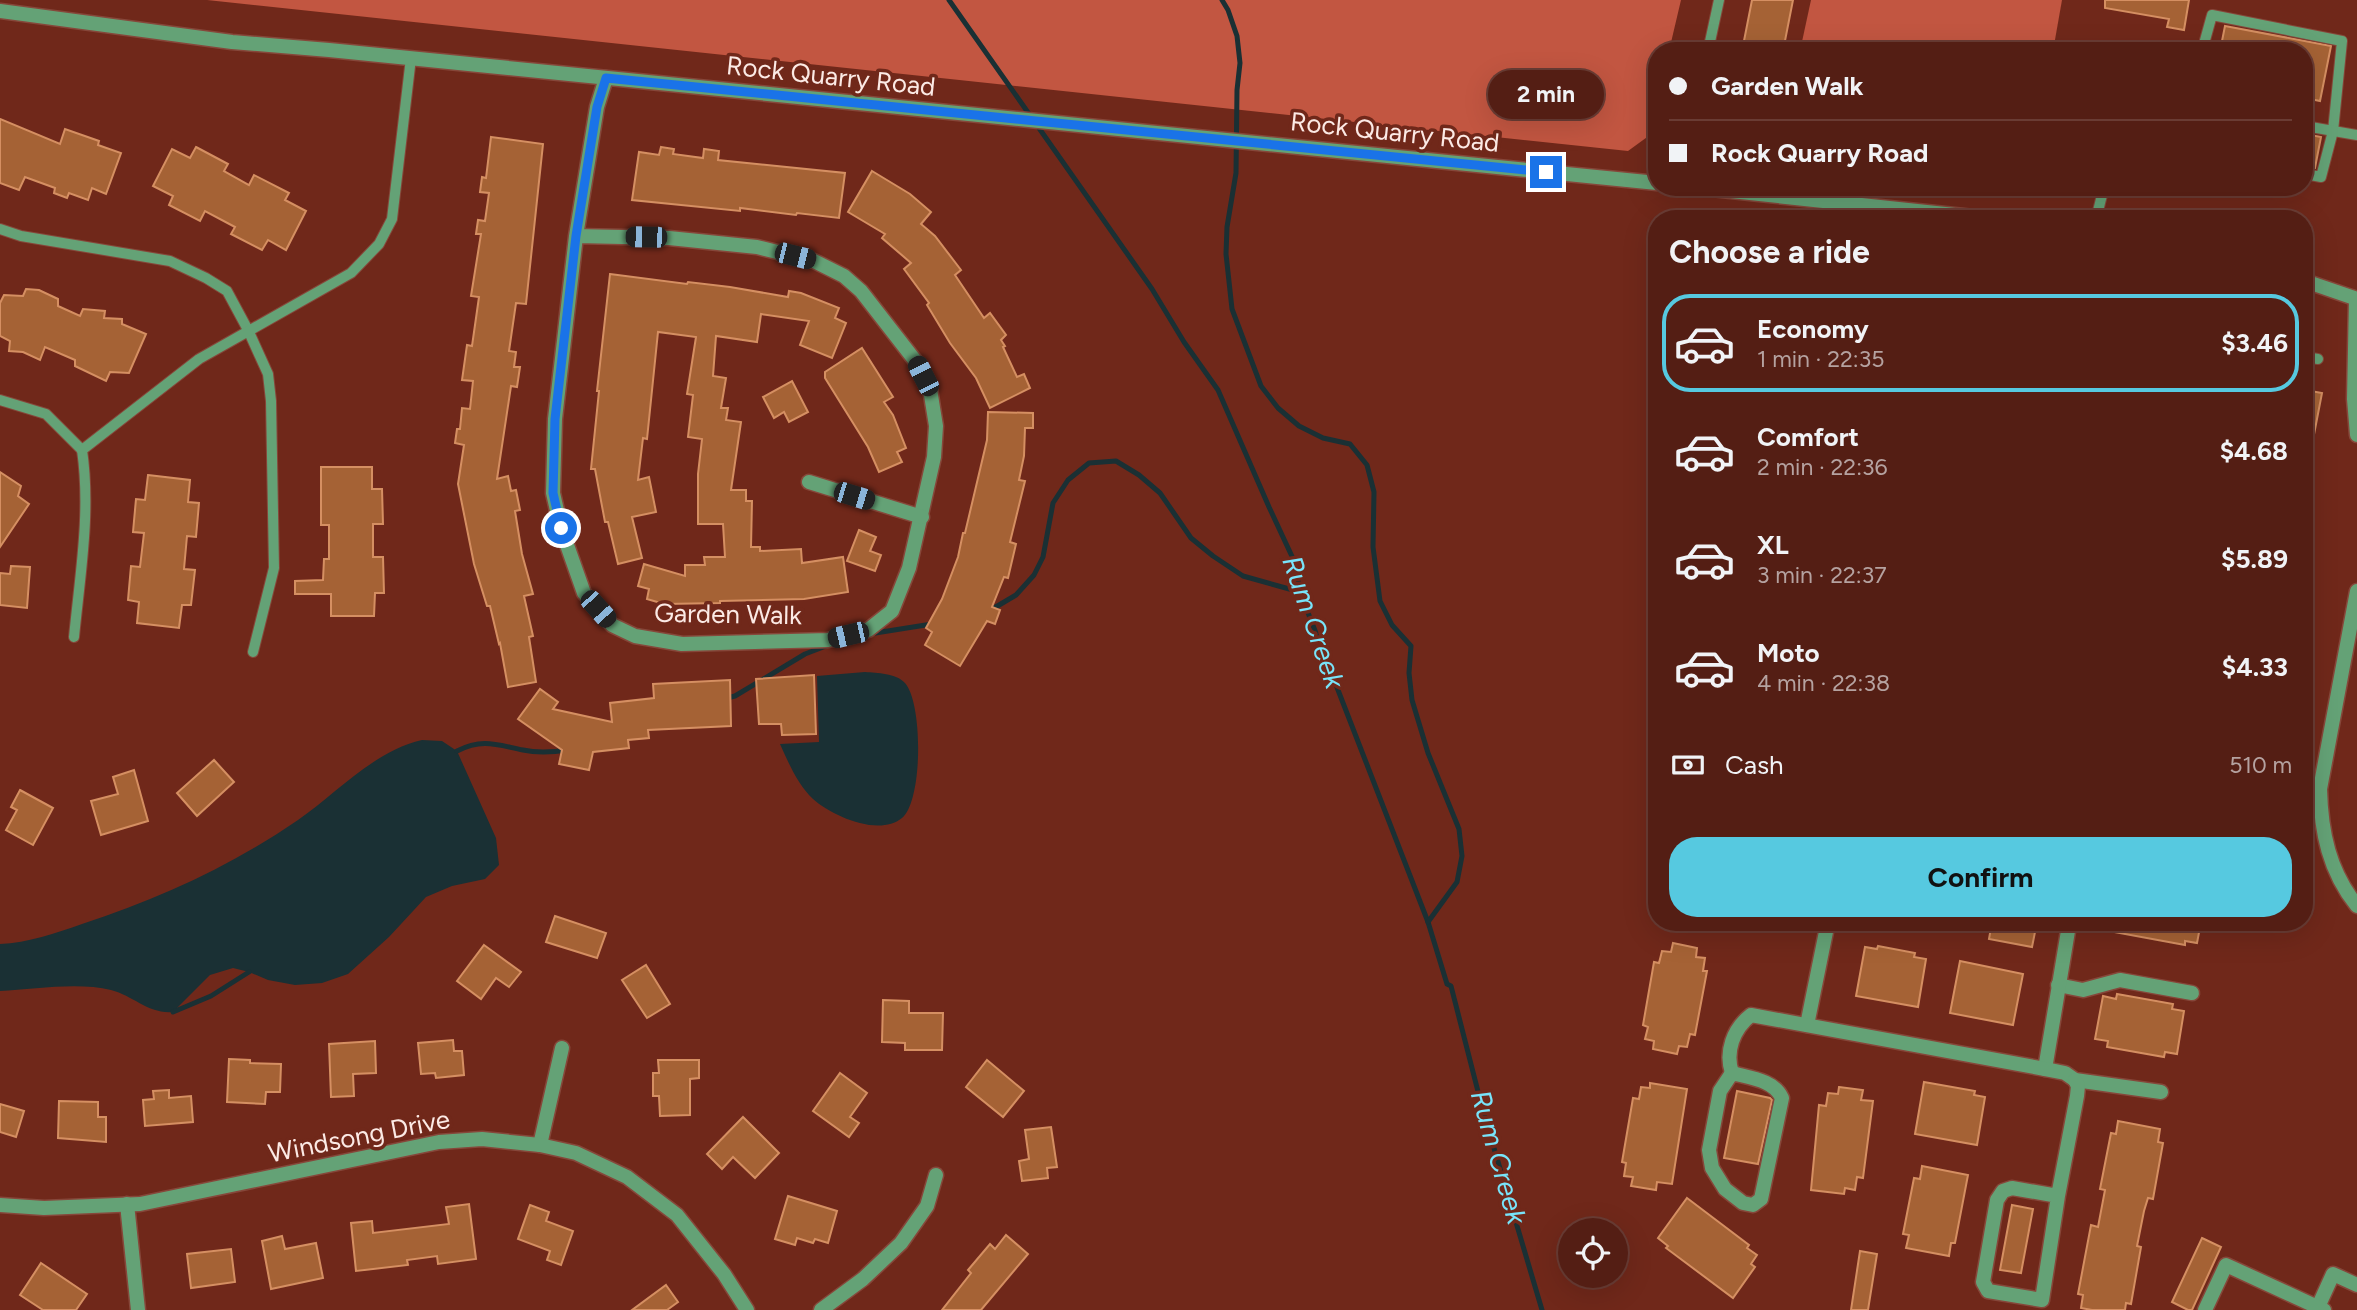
<!DOCTYPE html>
<meta charset="utf-8">
<style>
body{margin:0;font-family:Figtree,sans-serif;background:#5a271d;color:#f1f3f6;height:100vh;display:flex;flex-direction:column;font-size:26px;white-space:nowrap}
*{box-sizing:border-box;margin:0}
p{font-size:23px;color:#b5a2a0}
.icon{flex:none;width:38px;height:38px;fill:none;stroke:currentColor;stroke-width:2;stroke-linecap:round;stroke-linejoin:round}
.map{position:relative;flex:1;overflow:hidden}
.side{position:absolute;left:1648px;top:210px;width:665px;height:721px;display:flex;flex-direction:column;background:#541e14;border-radius:28px;box-shadow:0 7px 28px #0002,0 0 0 2px #6a3c34}
.side>*{flex:none}
.guide{position:absolute;left:1648px;top:42px;width:665px;height:154px;border-radius:28px;box-shadow:0 7px 28px #0002,0 0 0 2px #6a3c34;display:grid;align-content:center;height:154px;padding:0 21px;background:#541e14}
.fabs{position:absolute;left:1558px;top:1218px;display:grid;gap:14px}
.fabs a{display:grid;place-items:center;width:70px;height:70px;border-radius:50%;background:#541e14;box-shadow:0 7px 28px #0002,0 0 0 2px #6a3c34;font-size:35px}
.end{position:absolute;width:32px;height:32px;margin:-16px;border:9px solid #1a73e8;background:#fff;box-shadow:0 0 0 4px #fff}
.from{border-radius:50%}
.bubble{position:absolute;height:49px;border-radius:24px;background:#541e14;box-shadow:0 7px 28px #0002,0 0 0 2px #6a3c34;font-size:23px;font-weight:700;line-height:49px;text-align:center}
.car{position:absolute;width:21px;height:42px;margin:-21px -10px;border-radius:9px;box-shadow:0 0 5px 2px #0007;background:linear-gradient(#222 24%,#8ab4d8 0 40%,#222 0 76%,#8ab4d8 0 86%,#222 0)}
.guide b{display:flex;align-items:center;gap:24px;height:66px;font-size:26px}
.guide b+b{border-top:2px solid #6a3c34}
.guide i{width:18px;height:18px;background:#f1f3f6}
ul{padding:0;list-style:none}
li{display:flex;align-items:center;gap:21px;height:98px;margin:0 14px 10px;padding:0 7px;border:4px solid transparent;border-radius:28px}
li div{flex:1}
li b{display:block;font-size:26px}
li em{font-style:normal;font-weight:700}
li.active{border-color:#56c9e0}
li>.icon{width:63px;height:63px;stroke-width:1.5}
h2{padding:0 21px;font-size:32px;line-height:84px}
.pay{display:flex;align-items:center;gap:18px;height:77px;padding:0 21px;font-size:26px}
.pay p{margin-inline-start:auto}
.primary-button{display:flex;gap:14px;margin-top:auto;padding:14px 21px}
.primary-button a{flex:1;height:80px;border-radius:28px;background:#56c9e0;color:#111;font-size:28px;font-weight:700;line-height:80px;text-align:center}
.map>svg:first-child{display:block}
.forest{fill:#c25641}
.water{fill:#1a3034}
.lines{fill:none;stroke-linecap:round;stroke-linejoin:round}
.stream{stroke:#1a3034;stroke-width:5}
.building{fill:#a56235;stroke:#d58f62;stroke-width:2}
.service-casing{stroke:#86473a;stroke-width:12}
.minor-casing{stroke:#86473a;stroke-width:17}
.tertiary-casing{stroke:#86473a;stroke-width:17}
.service{stroke:#64a276;stroke-width:10}
.minor{stroke:#64a276;stroke-width:14}
.tertiary{stroke:#64a276;stroke-width:14}
.route{stroke:#1a73e8;stroke-width:9}
.labels{text-anchor:middle;dominant-baseline:central;stroke-width:7;stroke-linejoin:round;paint-order:stroke}
.street-label{font-size:26px;fill:#fceae5;stroke:#70281a}
.water-label{font-size:28px;font-style:italic;fill:#78e4fa;stroke:#70281a}
</style>
<div class="map">
<svg width="2357" height="1310" viewBox="0 0 2357 1310">
<rect width="100%" height="100%" fill="#70281a"/>
<!-- forest -->
<g class="forest">
<polygon points="207,0 1681,0 1669,51 1657,51 1657,103 1650,135 1628,151"/>
<polygon points="1811,0 2062,0 2053,51 1800,51"/>
</g>
<!-- water -->
<g class="water">
<path d="M 865,672 C 877,673 896,673 905,683 C 923,703 923,801 902,818 C 879,837 832,816 813,799 C 798,785 788,762 780,744 L 819,742 L 817,676 Z"/>
<path d="M 422,740 L 442,741 L 457,751 L 496,838 L 499,865 L 485,879 L 452,886 L 426,897 L 389,937 L 348,974 L 322,983 L 295,985 L 268,980 L 249,972 L 233,968 L 210,975 L 173,1012 C 148,1014 134,996 111,990 C 79,982 34,989 0,991 L 0,944 C 28,943 56,933 82,924 C 159,899 231,866 298,820 C 337,793 374,751 422,740 Z"/>
</g>
<g class="lines">
<!-- stream -->
<g class="stream">
<polyline points="949,0 1152,289 1184,342 1218,390 1269,507 1296,565 1300,592 1428,922 1447,984 1451,986 1483,1111 1542,1310"/>
<polyline points="1222,0 1228,10 1237,36 1240,63 1237,90 1236,173 1227,227 1226,254 1232,309 1261,386 1278,408 1299,426 1323,438 1350,444 1367,465 1374,492 1373,547 1380,601 1392,625 1411,646 1409,673 1412,700 1428,753 1459,829 1462,856 1457,882 1428,922"/>
<polyline points="989,611 1016,595 1034,575 1043,557 1053,503 1068,480 1089,463 1116,461 1139,475 1160,493 1191,538 1213,556 1243,576 1300,592"/>
<polyline points="869,634 932,624"/>
<polyline points="723,699 735,696 805,654 826,646"/>
<path d="M 457,751 C 483,738 497,745 523,750 C 537,753 554,752 568,750"/>
<polyline points="173,1012 211,996 249,972"/>
</g>
</g>
<!-- building -->
<g class="building">
<polygon points="1752,0 1793,0 1783,51 1742,51"/>
<polygon points="2105,0 2189,0 2184,30 2167,27 2169,19 2105,8"/>
<polygon points="2225,26 2331,46 2320,101 2305,98 2305,51 2220,51"/>
<polygon points="0,119 60,144 65,129 99,141 98,145 121,153 106,194 92,188 88,200 69,193 67,198 54,193 55,188 25,177 19,190 0,183"/>
<polygon points="2305,134 2321,137 2315,168 2305,167"/>
<polygon points="491,137 543,144 526,304 516,303 509,351 516,352 514,367 520,367 517,387 511,386 497,479 508,476 511,491 516,490 520,510 515,511 522,554 533,594 524,596 533,636 529,637 536,682 508,687 500,643 499,644 490,606 487,606 474,564 458,484 464,445 455,443 457,429 460,429 462,408 470,409 473,381 462,380 467,345 472,346 479,297 471,296 481,234 476,234 478,220 485,221 489,193 480,192 482,177 486,178"/>
<polygon points="196,147 228,164 224,171 249,185 254,175 289,193 285,200 306,211 286,250 268,240 262,250 231,234 235,227 205,211 200,221 169,205 173,196 153,186 172,149 190,158"/>
<polygon points="661,147 674,149 673,154 703,158 704,149 719,151 718,160 845,173 839,218 797,213 796,215 740,208 740,211 632,200 639,152 659,155"/>
<polygon points="872,171 910,194 931,212 921,224 935,236 961,270 955,275 984,318 990,313 1006,335 1001,340 1005,346 1003,347 1017,377 1024,374 1030,388 990,408 976,378 950,343 927,305 929,303 904,269 911,263 882,238 885,234 848,212"/>
<polygon points="610,274 687,284 688,282 730,287 788,297 789,291 801,293 839,308 835,318 846,323 832,358 800,345 809,321 761,314 757,342 716,336 713,376 726,378 721,408 728,408 726,420 741,422 731,490 746,490 746,501 752,501 751,547 760,547 760,551 801,549 802,563 843,557 848,592 804,599 720,601 720,603 664,604 647,599 649,589 638,586 644,564 685,576 685,565 705,565 704,557 725,557 723,524 698,524 698,474 702,439 688,437 693,395 687,394 696,337 658,332 647,439 643,438 638,480 649,477 656,512 632,517 642,558 618,564 608,522 605,522 595,469 591,469 599,391 597,391"/>
<polygon points="26,289 39,290 58,299 58,306 80,316 83,309 105,311 104,318 122,319 122,324 146,334 129,373 110,372 106,381 75,366 75,360 45,347 40,360 23,352 9,351 10,341 0,336 0,303 4,295 23,296"/>
<polygon points="862,348 893,397 884,402 893,415 906,448 897,452 902,462 879,472 868,447 825,378 825,372"/>
<polygon points="792,381 808,412 789,422 784,412 774,418 763,397"/>
<polygon points="2305,390 2322,393 2312,445 2305,444"/>
<polygon points="988,412 1033,413 1033,428 1025,428 1024,456 1019,480 1025,481 1010,542 1016,544 1008,578 1004,577 992,607 1000,610 995,624 987,621 960,666 925,645 932,632 926,628 942,599 958,557 963,533 965,533 987,440"/>
<polygon points="321,467 372,467 372,489 382,489 383,524 373,524 373,557 383,557 384,593 375,593 374,616 331,616 331,594 295,594 295,581 323,580 324,559 329,559 329,525 321,525"/>
<polygon points="0,472 21,486 18,496 29,504 0,547"/>
<polygon points="148,475 190,480 188,502 199,503 196,537 187,536 184,569 195,570 191,605 182,605 179,628 137,623 139,602 128,600 131,566 140,567 144,533 133,532 136,499 145,500"/>
<polygon points="859,530 876,537 870,551 881,555 875,571 847,561"/>
<polygon points="11,566 30,567 27,608 0,605 0,573 10,574"/>
<polygon points="814,675 816,734 782,735 781,724 759,724 756,679"/>
<polygon points="730,680 731,726 648,730 649,738 628,740 629,748 593,752 589,770 559,764 562,750 518,719 540,689 558,702 553,709 612,722 610,703 654,698 653,684"/>
<polygon points="214,760 234,782 197,816 177,793"/>
<polygon points="134,770 148,821 101,835 91,801 118,794 113,777"/>
<polygon points="20,790 53,808 33,845 6,830 17,810 11,807"/>
<polygon points="555,916 606,933 597,958 546,942"/>
<polygon points="1992,922 2037,922 2032,947 1989,939"/>
<polygon points="2103,922 2201,922 2197,943 2185,941 2185,945 2103,930"/>
<polygon points="1673,943 1697,948 1696,957 1705,958 1703,971 1707,971 1695,1035 1690,1034 1687,1047 1679,1046 1677,1054 1653,1049 1654,1041 1645,1039 1648,1027 1643,1025 1654,962 1659,963 1662,951 1671,952"/>
<polygon points="484,945 521,972 509,987 496,978 481,999 457,981"/>
<polygon points="1878,946 1915,953 1914,957 1926,959 1918,1007 1856,996 1865,947 1877,949"/>
<polygon points="1960,961 2023,974 2013,1025 1950,1013"/>
<polygon points="646,965 670,1004 647,1018 622,980"/>
<polygon points="2117,994 2173,1004 2172,1009 2184,1011 2177,1054 2165,1052 2164,1057 2107,1047 2108,1041 2095,1039 2103,996 2116,999"/>
<polygon points="883,1000 909,1001 909,1013 943,1013 942,1050 905,1050 905,1043 882,1042"/>
<polygon points="453,1040 454,1051 462,1051 464,1075 436,1078 435,1073 421,1074 418,1043"/>
<polygon points="375,1041 376,1073 353,1074 354,1096 331,1097 329,1044"/>
<polygon points="229,1059 250,1060 250,1063 281,1064 280,1092 266,1092 265,1104 227,1102"/>
<polygon points="658,1060 699,1060 699,1078 690,1079 690,1115 660,1116 659,1096 653,1096 653,1073 659,1073"/>
<polygon points="987,1060 1024,1091 1003,1117 966,1087"/>
<polygon points="840,1073 867,1093 850,1117 859,1123 849,1137 813,1111"/>
<polygon points="1924,1082 1975,1091 1974,1095 1985,1097 1977,1145 1915,1134"/>
<polygon points="1650,1083 1687,1089 1672,1184 1657,1182 1656,1190 1631,1186 1633,1177 1624,1176 1626,1163 1622,1162 1633,1098 1639,1099 1641,1087 1650,1088"/>
<polygon points="1839,1087 1863,1090 1861,1100 1873,1101 1863,1178 1857,1177 1855,1190 1845,1188 1844,1194 1811,1190 1819,1105 1826,1106 1828,1093 1838,1094"/>
<polygon points="169,1090 169,1098 191,1096 193,1122 145,1126 143,1100 154,1099 153,1091"/>
<polygon points="1737,1091 1770,1098 1772,1100 1758,1164 1724,1158"/>
<polygon points="59,1101 98,1102 98,1117 106,1117 106,1142 58,1138"/>
<polygon points="0,1104 24,1111 16,1137 0,1132"/>
<polygon points="743,1117 779,1153 755,1178 733,1157 722,1169 707,1154"/>
<polygon points="2118,1121 2160,1129 2158,1142 2163,1143 2153,1199 2148,1198 2144,1211 2137,1246 2141,1247 2131,1304 2126,1303 2125,1310 2092,1310 2081,1308 2083,1295 2078,1294 2091,1225 2098,1227 2105,1190 2100,1189 2111,1133 2116,1134"/>
<polygon points="1051,1127 1057,1167 1047,1168 1048,1178 1022,1181 1019,1161 1029,1159 1025,1130"/>
<polygon points="1922,1166 1968,1175 1955,1243 1951,1243 1949,1256 1906,1248 1909,1235 1903,1234 1914,1178 1920,1179"/>
<polygon points="788,1196 837,1211 828,1243 815,1239 813,1243 797,1238 795,1245 775,1239"/>
<polygon points="1687,1198 1749,1245 1747,1248 1757,1255 1751,1264 1755,1267 1733,1298 1666,1248 1668,1246 1658,1238"/>
<polygon points="469,1204 476,1259 438,1264 437,1256 407,1260 408,1265 356,1271 351,1223 372,1221 373,1233 449,1224 446,1207"/>
<polygon points="530,1205 549,1212 546,1221 573,1231 561,1265 547,1260 550,1251 518,1239"/>
<polygon points="2012,1205 2033,1209 2021,1273 2000,1270"/>
<polygon points="1006,1235 1028,1254 981,1310 942,1310 971,1273 968,1270 990,1244 995,1249"/>
<polygon points="282,1236 285,1249 316,1243 323,1278 271,1289 262,1241"/>
<polygon points="2202,1238 2221,1247 2192,1310 2188,1310 2172,1302"/>
<polygon points="231,1249 235,1282 191,1288 187,1254"/>
<polygon points="1860,1251 1877,1254 1868,1310 1851,1310"/>
<polygon points="41,1263 87,1294 76,1310 43,1310 20,1295"/>
<polygon points="666,1285 678,1302 667,1310 632,1310"/>
</g>
<g class="lines">
<defs>
<g id="service">
<polyline points="1708,51 1719,0"/>
<polyline points="2202,51 2212,15 2342,41 2333,131 2321,177 2305,174"/>
<polyline points="2305,126 2357,135"/>
<polyline points="2096,219 2104,187"/>
<polyline points="0,229 21,236 170,261 206,278 227,291 248,330 268,374 271,401 274,568 253,652"/>
<polyline points="2305,357 2318,359"/>
<polyline points="0,400 46,414 82,450"/>
<path d="M 74,637 C 80,575 91,512 82,450 L 199,359 L 351,273 L 379,244 L 392,219 L 411,58"/>
</g>
<g id="minor">
<polyline points="576,236 669,238 757,247 814,261 844,276 861,291 917,363 930,389 936,426 934,457 909,568 892,611 868,630 828,640 682,644 635,636 612,625 584,593 561,528 553,493 555,419 576,236 597,107 606,78"/>
<polyline points="2356,299 2354,399 2357,435"/>
<polyline points="809,482 922,517"/>
<path d="M 2357,591 L 2320,789 C 2321,832 2329,871 2357,906"/>
<polyline points="2058,985 2083,990 2120,980 2192,993"/>
<polyline points="1807,1025 1828,922"/>
<polyline points="2045,1069 2068,931 2072,922"/>
<path d="M 1732,1073 C 1725,1052 1733,1029 1751,1015 L 2045,1069 L 2065,1073 L 2075,1080 L 2161,1092"/>
<path d="M 1732,1073 C 1750,1078 1774,1080 1782,1098 L 1761,1199 L 1753,1205 L 1743,1203 L 1725,1189 L 1712,1168 L 1709,1150 L 1720,1091 Z"/>
<polyline points="540,1145 562,1048"/>
<polyline points="2058,1196 2012,1188 2003,1191 1997,1200 1983,1282 1988,1291 2042,1300 2058,1196 2077,1096 2078,1086 2075,1080"/>
<polyline points="127,1204 138,1310"/>
<polyline points="0,1205 44,1208 140,1204 439,1142 482,1139 540,1145 576,1153 627,1177 677,1215 724,1274 747,1310"/>
<polyline points="2318,1307 2333,1274 2357,1285"/>
<polyline points="821,1310 863,1279 901,1243 927,1206 936,1175"/>
<polyline points="2205,1310 2226,1265 2324,1310"/>
</g>
<g id="tertiary">
<polyline points="0,11 232,42 329,50 1657,183"/>
<polyline points="1693,187 1992,219"/>
<polyline points="2305,281 2357,299"/>
</g>
</defs>
<!-- service casing -->
<use href="#service" class="service-casing"/>
<!-- minor casing -->
<use href="#minor" class="minor-casing"/>
<!-- tertiary casing -->
<use href="#tertiary" class="tertiary-casing"/>
<!-- service -->
<use href="#service" class="service"/>
<!-- minor -->
<use href="#minor" class="minor"/>
<!-- tertiary -->
<use href="#tertiary" class="tertiary"/>
</g>
<g class="lines">
<!-- route -->
<polyline class="route" points="561,528 553,493 555,419 576,236 597,107 606,78 1546,172"/>
</g>
<g class="labels">
<!-- street labels -->
<g class="street-label">
<text transform="translate(831 76) rotate(6)">Rock Quarry Road</text>
<text transform="translate(1395 132) rotate(6)">Rock Quarry Road</text>
<text transform="translate(728 614) rotate(1)">Garden Walk</text>
<text transform="translate(359 1136) rotate(-11)">Windsong Drive</text>
</g>
<!-- water labels -->
<g class="water-label">
<text transform="translate(1314 622) rotate(71)">Rum Creek</text>
<text transform="translate(1499 1157) rotate(74)">Rum Creek</text>
</g>
</g>
</svg>
<div class="fabs">
<a><svg class="icon" aria-label="locate" viewBox="0 0 24 24"><circle cx="12" cy="12" r="6"/><path d="M12 2v4M12 18v4M2 12h4M18 12h4"/></svg></a>
</div>
<i class="end from" style="left:561px;top:528px"></i>
<i class="end" style="left:1546px;top:172px"></i>
<div class="bubble" style="left:1488px;top:70px;width:116px">2 min</div>
<i class="car" style="left:646px;top:237px;rotate:271deg"></i>
<i class="car" style="left:795px;top:256px;rotate:104deg"></i>
<i class="car" style="left:923px;top:376px;rotate:333deg"></i>
<i class="car" style="left:854px;top:496px;rotate:107deg"></i>
<i class="car" style="left:598px;top:609px;rotate:138deg"></i>
<i class="car" style="left:848px;top:635px;rotate:257deg"></i>
<div class="guide">
<b><i class="from"></i>Garden Walk</b>
<b><i></i>Rock Quarry Road</b>
</div>
<section class="side">
<h2>Choose a ride</h2>
<ul>
<li class="active"><svg class="icon" aria-label="car" viewBox="0 0 24 24"><path d="M5 17H2v-5l4-1 3-4h7l3 4 3 1v5h-3M9 17h6M6 11h13"/><circle cx="7" cy="17" r="2"/><circle cx="17" cy="17" r="2"/></svg><div><b>Economy</b><p>1 min · 22:35</p></div><em>$3.46</em></li>
<li><svg class="icon" aria-label="car" viewBox="0 0 24 24"><path d="M5 17H2v-5l4-1 3-4h7l3 4 3 1v5h-3M9 17h6M6 11h13"/><circle cx="7" cy="17" r="2"/><circle cx="17" cy="17" r="2"/></svg><div><b>Comfort</b><p>2 min · 22:36</p></div><em>$4.68</em></li>
<li><svg class="icon" aria-label="car" viewBox="0 0 24 24"><path d="M5 17H2v-5l4-1 3-4h7l3 4 3 1v5h-3M9 17h6M6 11h13"/><circle cx="7" cy="17" r="2"/><circle cx="17" cy="17" r="2"/></svg><div><b>XL</b><p>3 min · 22:37</p></div><em>$5.89</em></li>
<li><svg class="icon" aria-label="car" viewBox="0 0 24 24"><path d="M5 17H2v-5l4-1 3-4h7l3 4 3 1v5h-3M9 17h6M6 11h13"/><circle cx="7" cy="17" r="2"/><circle cx="17" cy="17" r="2"/></svg><div><b>Moto</b><p>4 min · 22:38</p></div><em>$4.33</em></li>
</ul>
<div class="pay"><svg class="icon" aria-label="cash" viewBox="0 0 24 24"><path d="M3 7h18v10H3z"/><circle cx="12" cy="12" r="2"/></svg>Cash<p>510 m</p></div>
<div class="primary-button"><a>Confirm</a></div>
</section>
</div>
